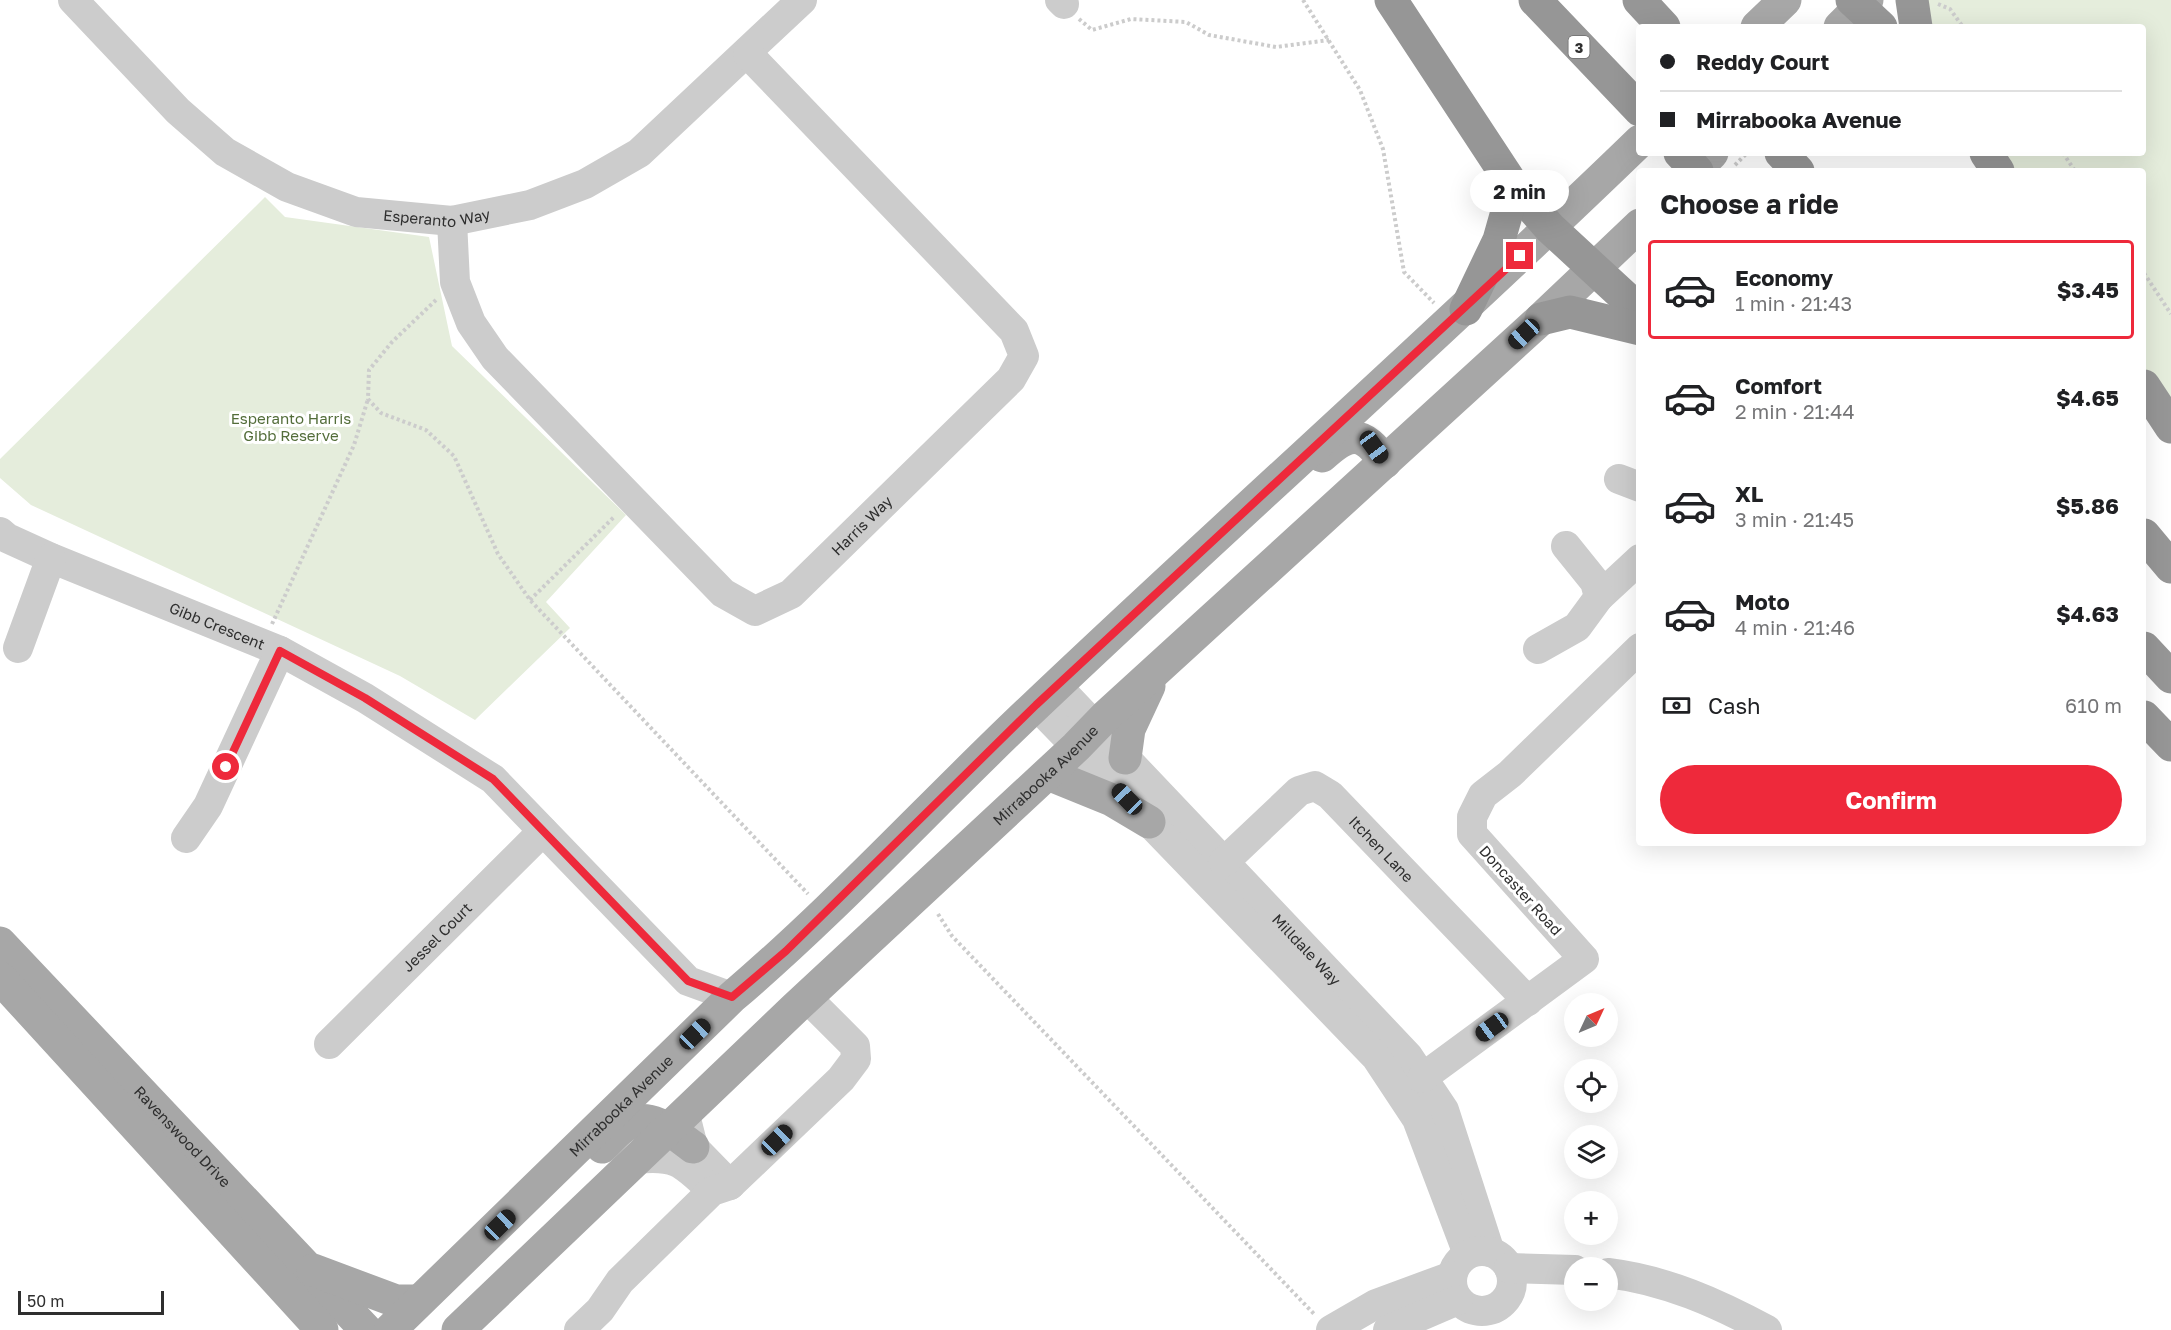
<!DOCTYPE html>
<meta charset="utf-8">
<style>
body{margin:0;font-family:"Golos Text",sans-serif;background:#f2f2f2;color:#202124;height:100vh;display:flex;flex-direction:column;font-size:22px;white-space:nowrap}
*{box-sizing:border-box;margin:0}
p{font-size:20px;color:#757577}
.icon{flex:none;width:33px;height:33px;fill:none;stroke:currentColor;stroke-width:2;stroke-linecap:round;stroke-linejoin:round}
.map{position:relative;flex:1;overflow:hidden}
.drawer{position:absolute;left:1636px;top:168px;width:510px;height:678px;display:flex;flex-direction:column;background:#fff;border-radius:6px;box-shadow:0 6px 24px #0002}
.drawer>*{flex:none}
.banner{position:absolute;left:1636px;top:24px;width:510px;height:132px;border-radius:6px;box-shadow:0 6px 24px #0002;display:grid;align-content:center;height:132px;padding:0 24px;background:#fff}
.needle{width:39px;rotate:46deg}
.controls{position:absolute;left:1564px;top:993px;display:grid;gap:12px}
.controls a{display:grid;place-items:center;width:54px;height:54px;border-radius:50%;background:#fff;box-shadow:0 6px 24px #0002;font-size:30px}
.scale{position:absolute;left:18px;bottom:15px;width:146px;box-sizing:border-box;padding-left:6px;border:3px solid #2f2f2f;border-top:0;font-size:16px;line-height:21px;white-space:nowrap;color:#2f2f2f;-webkit-text-stroke:4px #fff;paint-order:stroke}
.end{position:absolute;width:27px;height:27px;margin:-14px;border:8px solid #ee293b;background:#fff;box-shadow:0 0 0 3px #fff}
.from{border-radius:50%}
.bubble{position:absolute;height:42px;border-radius:21px;background:#fff;box-shadow:0 6px 24px #0002;font-size:20px;font-weight:700;line-height:42px;text-align:center}
.car{position:absolute;width:18px;height:36px;margin:-18px -9px;border-radius:8px;box-shadow:0 0 4px 2px #0007;background:linear-gradient(#222 24%,#8ab4d8 0 40%,#222 0 76%,#8ab4d8 0 86%,#222 0)}
.banner b{display:flex;align-items:center;gap:21px;height:57px;font-size:22px}
.banner b+b{border-top:2px solid #e0e0e0}
.banner i{width:15px;height:15px;background:#202124}
ul{padding:0;list-style:none}
li{display:flex;align-items:center;gap:18px;height:99px;margin:0 12px 9px;padding:0 12px;border:3px solid transparent;border-radius:6px}
li div{flex:1}
li b{display:block;font-size:22px}
li em{font-style:normal;font-weight:700}
li.selected{border-color:#ee293b}
li>.icon{width:54px;height:54px;stroke-width:1.5}
h2{padding:0 24px;font-size:27px;line-height:72px}
.pay{display:flex;align-items:center;gap:15px;height:66px;padding:0 24px;font-size:22px}
.pay p{margin-inline-start:auto}
.button{display:flex;gap:12px;margin-top:auto;padding:12px 24px}
.button a{flex:1;height:69px;border-radius:36px;background:#ee293b;color:#fff;font-size:24px;font-weight:700;line-height:69px;text-align:center}
.map>svg:first-child{display:block}
.green{fill:#e5eddc}
.lines{fill:none;stroke-linecap:round;stroke-linejoin:round}
.path{stroke:#ccc;stroke-width:4;stroke-dasharray:3 3;stroke-linecap:butt}
.minor{stroke:#ccc;stroke-width:30}
.major{stroke:#a7a7a7;stroke-width:33}
.highway{stroke:#969696;stroke-width:33}
.highway-bridge{stroke:#969696;stroke-width:33}
.route{stroke:#ee293b;stroke-width:8}
.labels{text-anchor:middle;dominant-baseline:central;stroke-width:6;stroke-linejoin:round;paint-order:stroke}
.shield{fill:#fff;stroke:#6d6d6d;stroke-width:1.5}
.shield-label{font-size:14px;font-weight:bold;fill:#2f2f2f}
.street-label{font-size:15px;fill:#2f2f2f;stroke:#fff}
.park-label{font-size:15px;fill:#536d3a;stroke:#fff}
</style>
<div class="map">
<svg width="2171" height="1330" viewBox="0 0 2171 1330">
<rect width="100%" height="100%" fill="#fff"/>
<!-- green -->
<g class="green">
<polygon points="1914,0 2171,0 2171,411 2144,371 2144,171 2006,171 1994,153 2144,153 2144,27 1908,27"/>
<polygon points="265,197 285,217 429,237 452,346 626,515 546,602 570,628 475,720 400,676 31,505 0,478 0,459"/>
</g>
<g class="lines">
<!-- path -->
<g class="path">
<polyline points="1303,0 1360,90 1383,149 1404,272 1434,303"/>
<polyline points="1938,4 1950,9 1963,27"/>
<polyline points="1079,19 1092,30 1131,19 1186,22 1209,35 1276,47 1329,40"/>
<polyline points="2063,153 2075,171"/>
<polyline points="1735,165 1747,153"/>
<polyline points="2144,273 2171,314"/>
<polyline points="436,300 392,342 369,370 368,399 381,413 426,430 454,456 498,554 530,600 808,894"/>
<polyline points="530,600 615,516"/>
<polyline points="272,624 354,445 368,399"/>
<polyline points="938,914 952,936 1315,1315"/>
</g>
<!-- minor -->
<g class="minor">
<path id="s1" d="M 73,0 L 178,111 L 225,152 L 287,187 L 356,212 L 452,221 L 530,205 L 585,184 L 639,153 L 802,0"/>
<polyline points="1060,0 1064,4"/>
<path id="s2" d="M 452,221 L 455,282 L 471,323 L 495,358 L 723,593 L 755,611 L 791,594 L 1011,379 L 1024,356 L 1014,331 L 748,54"/>
<polyline points="1619,479 1640,487"/>
<path id="s3" d="M 0,532 L 7,538 L 51,558 L 280,651 L 365,698 L 493,779 L 688,981 L 732,997"/>
<polyline points="1599,597 1640,559"/>
<polyline points="18,648 51,558"/>
<polyline points="1538,649 1577,627 1599,597 1595,582 1566,546"/>
<path id="s4" d="M 1057,686 L 1408,1056 L 1444,1110 L 1490,1252"/>
<polyline points="1036,705 1376,1057 1417,1119 1468,1254"/>
<polyline points="186,838 208,806 280,651"/>
<path id="s5" d="M 1224,862 L 1299,791 L 1315,786 L 1330,795 L 1528,1001"/>
<path id="s6" d="M 329,1044 L 543,831"/>
<polyline points="1422,1078 1584,959 1472,834 1472,817 1483,795 1510,774 1640,648"/>
<polyline points="687,1123 693,1147 730,1185"/>
<path d="M 637,1159 C 674,1155 682,1162 708,1187"/>
<circle cx="1482" cy="1281" r="30"/>
<polyline points="1509,1268 1575,1270"/>
<path d="M 1608,1273 C 1666,1280 1717,1303 1767,1330"/>
<polyline points="579,1330 600,1310 620,1281 712,1191 730,1185 841,1079 856,1059 855,1046 806,997"/>
<polyline points="1331,1330 1376,1304 1452,1276"/>
<polyline points="1388,1330 1458,1300"/>
</g>
<!-- major -->
<g class="major">
<polyline points="1757,27 1785,0"/>
<polyline points="1840,27 1867,0"/>
<polyline points="1694,171 1712,153"/>
<path d="M 1322,456 C 1350,431 1362,430 1385,462"/>
<polyline points="1125,758 1129,729 1149,686"/>
<polyline points="1048,774 1112,800 1149,822"/>
<path id="s7" d="M 0,943 L 366,1330"/>
<polyline points="0,978 322,1330"/>
<path d="M 602,1147 C 610,1140 618,1129 628,1124 C 652,1112 675,1134 693,1147"/>
<polyline points="313,1270 396,1301 419,1301"/>
<path id="s8" d="M 390,1330 L 732,997 C 839,906 933,802 1035,706 C 1235,516 1442,333 1640,141"/>
<path id="s9" d="M 458,1330 L 794,1009 L 1076,747 L 1106,716 L 1541,319 L 1640,225"/>
</g>
<!-- highway -->
<g class="highway">
<polyline points="1391,0 1514,187 1550,228 1640,311"/>
<polyline points="1535,0 1640,110"/>
<polyline points="1639,0 1664,27"/>
<polyline points="1852,0 1881,27"/>
<polyline points="1912,0 1916,27"/>
<polyline points="1781,153 1798,171"/>
<polyline points="1986,153 1998,171"/>
<polyline points="1466,309 1499,240 1514,187"/>
<polyline points="1541,319 1570,312 1640,329"/>
<polyline points="2144,386 2171,427"/>
<polyline points="2144,535 2171,567"/>
<polyline points="2144,648 2171,677"/>
<polyline points="2144,717 2171,745"/>
</g>
<!-- highway-bridge -->
<polyline class="highway-bridge" points="1680,153 1697,171"/>
</g>
<g class="lines">
<!-- route -->
<polyline class="route" points="226,767 280,651 365,698 493,779 688,981 732,997 786,951 1036,705 1520,256"/>
</g>
<g class="labels">
<!-- shield labels -->
<rect class="shield" x="1568.5" y="36" width="21" height="22" rx="4.5"/>
<g class="shield-label">
<text x="1579" y="47">3</text>
</g>
<!-- street labels -->
<g class="street-label">
<text stroke="none"><textPath href="#s1" startOffset="441">Esperanto Way</textPath></text>
<text stroke="none"><textPath href="#s2" startOffset="650">Harris Way</textPath></text>
<text stroke="none"><textPath href="#s3" startOffset="237">Gibb Crescent</textPath></text>
<text stroke="none"><textPath href="#s9" startOffset="808">Mirrabooka Avenue</textPath></text>
<text stroke="none"><textPath href="#s5" startOffset="212">Itchen Lane</textPath></text>
<text transform="translate(1521 890) rotate(48)">Doncaster Road</text>
<text stroke="none"><textPath href="#s6" startOffset="152">Jessel Court</textPath></text>
<text stroke="none"><textPath href="#s4" startOffset="363">Milldale Way</textPath></text>
<text stroke="none"><textPath href="#s8" startOffset="322">Mirrabooka Avenue</textPath></text>
<text stroke="none"><textPath href="#s7" startOffset="266">Ravenswood Drive</textPath></text>
</g>
<!-- park labels -->
<g class="park-label">
<text x="291" y="418">Esperanto Harris<tspan x="291" dy="17">Gibb Reserve</tspan></text>
</g>
</g>
</svg>
<div class="controls">
<a><svg class="needle" viewBox="-14 -14 28 28"><path d="M0-13l5 13h-10z" fill="#e53935"/><path d="M0 13l5-13h-10z" fill="#757577"/></svg></a>
<a><svg class="icon" aria-label="locate" viewBox="0 0 24 24"><circle cx="12" cy="12" r="6"/><path d="M12 2v4M12 18v4M2 12h4M18 12h4"/></svg></a>
<a><svg class="icon" aria-label="layers" viewBox="0 0 24 24"><path d="M12 4l9 5-9 5-9-5zM3 14l9 5 9-5"/></svg></a>
<a>+</a>
<a>−</a>
</div>
<div class="scale">50 m</div>
<i class="end from" style="left:226px;top:767px"></i>
<i class="end" style="left:1520px;top:256px"></i>
<div class="bubble" style="left:1470px;top:170px;width:99px">2 min</div>
<i class="car" style="left:1524px;top:334px;rotate:227deg"></i>
<i class="car" style="left:1374px;top:447px;rotate:144deg"></i>
<i class="car" style="left:1127px;top:799px;rotate:316deg"></i>
<i class="car" style="left:1492px;top:1027px;rotate:234deg"></i>
<i class="car" style="left:695px;top:1034px;rotate:46deg"></i>
<i class="car" style="left:777px;top:1140px;rotate:46deg"></i>
<i class="car" style="left:500px;top:1225px;rotate:46deg"></i>
<div class="banner">
<b><i class="from"></i>Reddy Court</b>
<b><i></i>Mirrabooka Avenue</b>
</div>
<section class="drawer">
<h2>Choose a ride</h2>
<ul>
<li class="selected"><svg class="icon" aria-label="car" viewBox="0 0 24 24"><path d="M5 17H2v-5l4-1 3-4h7l3 4 3 1v5h-3M9 17h6M6 11h13"/><circle cx="7" cy="17" r="2"/><circle cx="17" cy="17" r="2"/></svg><div><b>Economy</b><p>1 min · 21:43</p></div><em>$3.45</em></li>
<li><svg class="icon" aria-label="car" viewBox="0 0 24 24"><path d="M5 17H2v-5l4-1 3-4h7l3 4 3 1v5h-3M9 17h6M6 11h13"/><circle cx="7" cy="17" r="2"/><circle cx="17" cy="17" r="2"/></svg><div><b>Comfort</b><p>2 min · 21:44</p></div><em>$4.65</em></li>
<li><svg class="icon" aria-label="car" viewBox="0 0 24 24"><path d="M5 17H2v-5l4-1 3-4h7l3 4 3 1v5h-3M9 17h6M6 11h13"/><circle cx="7" cy="17" r="2"/><circle cx="17" cy="17" r="2"/></svg><div><b>XL</b><p>3 min · 21:45</p></div><em>$5.86</em></li>
<li><svg class="icon" aria-label="car" viewBox="0 0 24 24"><path d="M5 17H2v-5l4-1 3-4h7l3 4 3 1v5h-3M9 17h6M6 11h13"/><circle cx="7" cy="17" r="2"/><circle cx="17" cy="17" r="2"/></svg><div><b>Moto</b><p>4 min · 21:46</p></div><em>$4.63</em></li>
</ul>
<div class="pay"><svg class="icon" aria-label="cash" viewBox="0 0 24 24"><path d="M3 7h18v10H3z"/><circle cx="12" cy="12" r="2"/></svg>Cash<p>610 m</p></div>
<div class="button"><a>Confirm</a></div>
</section>
</div>
